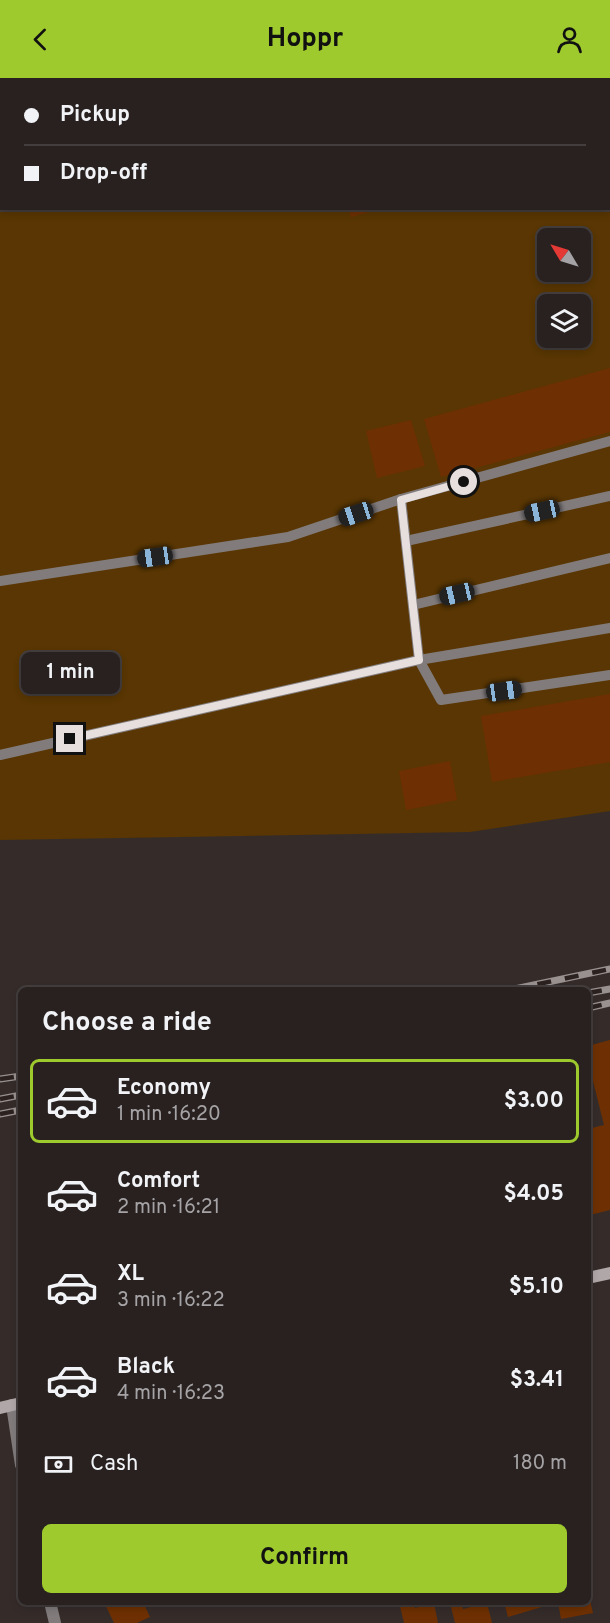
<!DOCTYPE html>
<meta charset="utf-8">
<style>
body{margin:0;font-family:Overpass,sans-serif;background:#302929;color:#f1f3f6;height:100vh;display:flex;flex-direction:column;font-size:22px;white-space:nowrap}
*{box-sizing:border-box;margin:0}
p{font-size:20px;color:#a5a3a5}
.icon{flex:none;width:33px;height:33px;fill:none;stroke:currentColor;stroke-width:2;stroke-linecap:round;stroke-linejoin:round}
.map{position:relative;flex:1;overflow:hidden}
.side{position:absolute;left:18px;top:909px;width:573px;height:618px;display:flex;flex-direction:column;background:#282120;border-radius:9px;box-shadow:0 3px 9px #0003,0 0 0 2px #443e3e}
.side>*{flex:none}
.guide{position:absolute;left:0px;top:0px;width:610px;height:132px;box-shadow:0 3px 9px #0003,0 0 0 2px #443e3e;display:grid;align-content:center;height:132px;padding:0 24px;background:#282120}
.needle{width:39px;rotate:308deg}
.fabs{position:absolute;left:537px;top:150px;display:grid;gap:12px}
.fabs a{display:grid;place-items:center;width:54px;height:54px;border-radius:9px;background:#282120;box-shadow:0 3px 9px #0003,0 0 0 2px #443e3e;font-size:30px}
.end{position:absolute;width:27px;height:27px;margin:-14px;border:8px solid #e6dfde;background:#111;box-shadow:0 0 0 3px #111}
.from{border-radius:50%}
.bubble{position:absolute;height:42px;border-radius:9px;background:#282120;box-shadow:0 3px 9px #0003,0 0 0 2px #443e3e;font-size:20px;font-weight:700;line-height:42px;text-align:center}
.car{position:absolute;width:18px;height:36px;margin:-18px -9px;border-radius:8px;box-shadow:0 0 4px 2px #0007;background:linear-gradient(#222 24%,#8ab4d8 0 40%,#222 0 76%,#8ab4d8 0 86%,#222 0)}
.guide b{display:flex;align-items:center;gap:21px;height:57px;font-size:22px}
.guide b+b{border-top:2px solid #443e3e}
.guide i{width:15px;height:15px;background:#f1f3f6}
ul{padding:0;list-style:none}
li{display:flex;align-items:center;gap:18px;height:84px;margin:0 12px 9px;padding:0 12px;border:3px solid transparent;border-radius:9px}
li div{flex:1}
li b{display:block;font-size:22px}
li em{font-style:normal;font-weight:700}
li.on{border-color:#9eca2e}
li>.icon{width:54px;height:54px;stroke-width:1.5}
h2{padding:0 24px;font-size:27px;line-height:72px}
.pay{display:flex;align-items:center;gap:15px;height:66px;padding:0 24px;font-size:22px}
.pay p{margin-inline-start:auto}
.primary-button{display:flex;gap:12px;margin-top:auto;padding:12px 24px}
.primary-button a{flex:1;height:69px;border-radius:9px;background:#9eca2e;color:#111;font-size:24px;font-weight:700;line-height:69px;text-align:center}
header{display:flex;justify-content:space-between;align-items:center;height:78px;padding:0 24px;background:#9eca2e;color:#111;font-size:27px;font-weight:700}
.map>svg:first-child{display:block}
.green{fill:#593603;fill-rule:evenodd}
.building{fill:#6e3002}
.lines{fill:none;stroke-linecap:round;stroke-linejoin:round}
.lane{stroke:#817b7c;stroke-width:10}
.street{stroke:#817b7c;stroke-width:12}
.secondary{stroke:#afa7a8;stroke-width:12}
.rail-casing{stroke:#999190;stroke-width:7}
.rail{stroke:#2b2220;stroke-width:4.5;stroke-dasharray:14;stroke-linecap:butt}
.route{stroke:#e6dfde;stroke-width:8}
</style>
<header><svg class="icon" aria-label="back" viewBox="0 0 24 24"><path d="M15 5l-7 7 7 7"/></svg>Hoppr<svg class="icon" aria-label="person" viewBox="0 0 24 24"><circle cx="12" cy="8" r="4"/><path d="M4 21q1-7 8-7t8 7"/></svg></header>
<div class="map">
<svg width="610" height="1545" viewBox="0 0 610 1545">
<rect width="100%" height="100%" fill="#352c2a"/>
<!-- green -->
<path class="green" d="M 0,0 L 610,0 L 610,733 L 470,754 L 0,762 ZM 2,2 L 609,2 L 609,130 L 2,130 ZM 548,160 L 580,160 L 580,194 L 548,194 ZM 548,226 L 580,226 L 580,260 L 548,260 Z"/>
<!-- building -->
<g class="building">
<polygon points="348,130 381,130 381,131 351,139"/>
<polygon points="610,290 610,354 441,399 424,341"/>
<polygon points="411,342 425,388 377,400 366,353"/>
<polygon points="610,616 610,684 492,704 481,638"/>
<polygon points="450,683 457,722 406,732 399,693"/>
<polygon points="610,962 610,1132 590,1137 588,1051 604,1047 588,983 588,968"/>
<polygon points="588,1514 593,1535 561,1541 558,1524 588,1524"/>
<polygon points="104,1524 143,1524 150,1539 137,1545 114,1545"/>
<polygon points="399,1524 414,1524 415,1530 434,1525 438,1545 404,1545"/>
<polygon points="461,1524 463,1531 487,1525 492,1545 455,1545 450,1525"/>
<polygon points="504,1524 540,1524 542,1529 508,1539"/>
</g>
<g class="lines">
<!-- lane -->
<g class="lane">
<polyline points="406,463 610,418"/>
<polyline points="0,503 288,459 401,421 610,363"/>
<polyline points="413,527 610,480"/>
<polyline points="610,550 419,582 441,622 610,597"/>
<polyline points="0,677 419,582 401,421"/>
</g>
<!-- street -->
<g class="street">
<polyline points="12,1327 21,1387"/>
<polyline points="50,1524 55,1545"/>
</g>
<!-- secondary -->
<g class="secondary">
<polyline points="588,1200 610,1195"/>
<polyline points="0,1330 21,1325"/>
</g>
<defs>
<g id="rail">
<polyline points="510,912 610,891"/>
<polyline points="588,915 610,911"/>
<polyline points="588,930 610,925"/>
<polyline points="0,1001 21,998"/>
<polyline points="0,1021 21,1017"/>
<polyline points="0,1036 21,1032"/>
</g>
</defs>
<!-- rail casing -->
<use href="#rail" class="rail-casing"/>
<!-- rail -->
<use href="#rail" class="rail"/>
</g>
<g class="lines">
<!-- route -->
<polyline class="route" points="70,661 419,582 401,422 464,404"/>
</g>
</svg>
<div class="fabs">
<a><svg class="needle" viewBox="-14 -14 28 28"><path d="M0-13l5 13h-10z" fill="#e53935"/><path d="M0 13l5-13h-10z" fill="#a5a3a5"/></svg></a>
<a><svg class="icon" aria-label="layers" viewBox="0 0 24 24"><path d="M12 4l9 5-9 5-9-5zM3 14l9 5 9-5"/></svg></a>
</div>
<i class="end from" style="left:464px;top:404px"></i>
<i class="end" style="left:70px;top:661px"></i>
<div class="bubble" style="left:21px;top:574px;width:99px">1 min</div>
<i class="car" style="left:542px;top:433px;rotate:258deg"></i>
<i class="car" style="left:356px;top:436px;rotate:252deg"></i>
<i class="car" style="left:155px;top:479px;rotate:262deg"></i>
<i class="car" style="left:457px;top:516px;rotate:257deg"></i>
<i class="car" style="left:504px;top:613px;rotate:82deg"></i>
<div class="guide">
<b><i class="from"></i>Pickup</b>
<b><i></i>Drop-off</b>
</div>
<section class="side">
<h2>Choose a ride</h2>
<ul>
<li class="on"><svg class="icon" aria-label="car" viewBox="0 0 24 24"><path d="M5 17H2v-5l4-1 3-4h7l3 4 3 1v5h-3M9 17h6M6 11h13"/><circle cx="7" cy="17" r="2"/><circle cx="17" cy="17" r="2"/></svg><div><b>Economy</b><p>1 min · 16:20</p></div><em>$3.00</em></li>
<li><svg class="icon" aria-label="car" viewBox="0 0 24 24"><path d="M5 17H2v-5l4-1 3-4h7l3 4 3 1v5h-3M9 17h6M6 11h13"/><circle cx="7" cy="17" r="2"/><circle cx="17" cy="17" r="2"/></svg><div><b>Comfort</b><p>2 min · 16:21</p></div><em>$4.05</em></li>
<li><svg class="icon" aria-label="car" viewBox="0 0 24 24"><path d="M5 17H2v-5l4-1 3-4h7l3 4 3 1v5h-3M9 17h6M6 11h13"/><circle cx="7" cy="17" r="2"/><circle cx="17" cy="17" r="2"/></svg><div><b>XL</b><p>3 min · 16:22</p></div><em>$5.10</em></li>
<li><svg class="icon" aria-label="car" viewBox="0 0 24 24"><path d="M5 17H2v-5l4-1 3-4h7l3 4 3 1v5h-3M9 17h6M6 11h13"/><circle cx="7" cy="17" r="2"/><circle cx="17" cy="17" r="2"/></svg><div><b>Black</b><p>4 min · 16:23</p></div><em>$3.41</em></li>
</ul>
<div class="pay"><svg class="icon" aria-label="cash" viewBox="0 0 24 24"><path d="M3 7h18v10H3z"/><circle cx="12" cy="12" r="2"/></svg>Cash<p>180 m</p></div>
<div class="primary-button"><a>Confirm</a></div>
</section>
</div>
